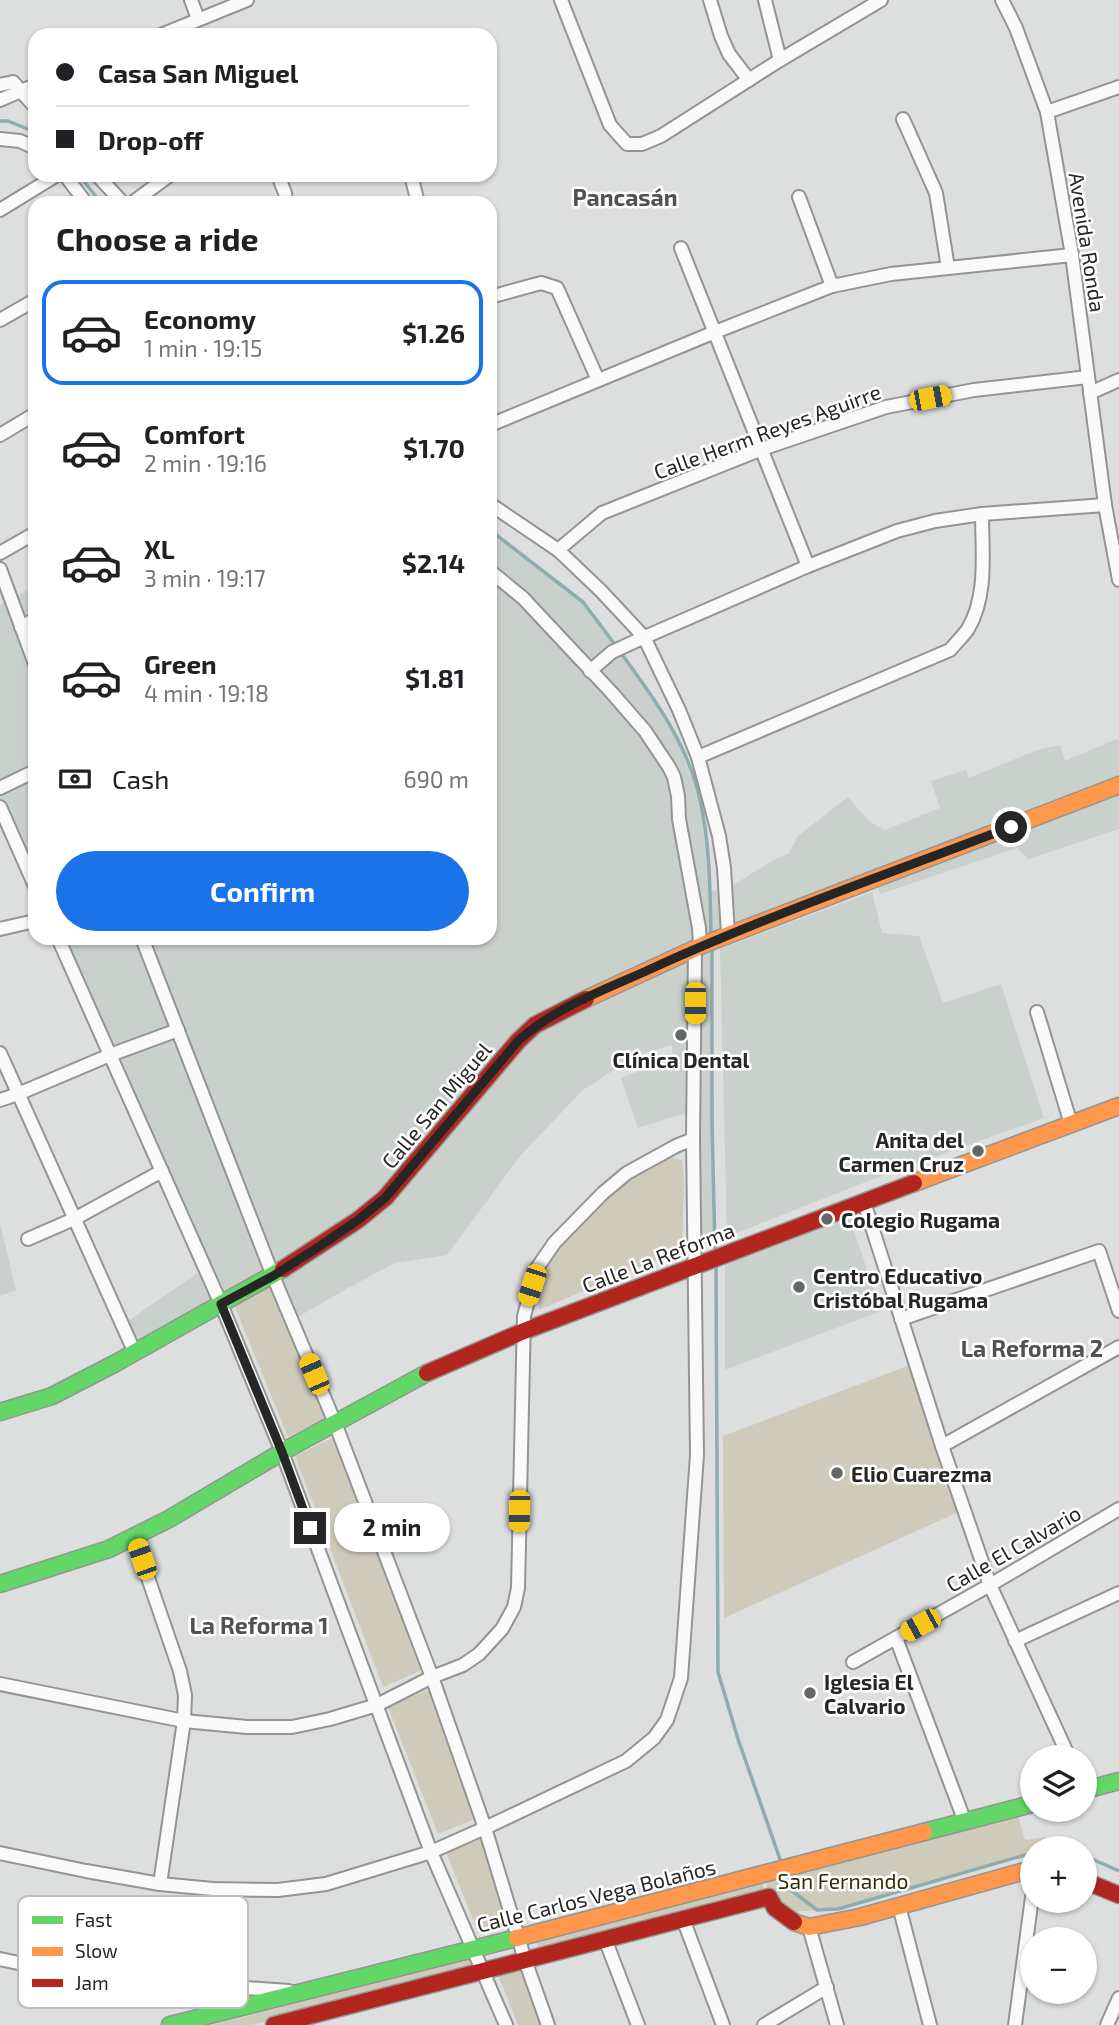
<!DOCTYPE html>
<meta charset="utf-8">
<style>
body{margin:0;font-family:"Exo 2",sans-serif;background:#f2f2f2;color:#202124;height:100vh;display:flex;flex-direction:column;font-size:26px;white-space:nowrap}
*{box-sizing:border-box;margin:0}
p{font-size:23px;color:#757577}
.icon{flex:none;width:38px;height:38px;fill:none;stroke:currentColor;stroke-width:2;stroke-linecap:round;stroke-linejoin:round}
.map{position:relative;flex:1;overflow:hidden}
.sheet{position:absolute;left:28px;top:196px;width:469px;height:749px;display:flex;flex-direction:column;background:#fff;border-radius:21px;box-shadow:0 2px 5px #0004}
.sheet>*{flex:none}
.hud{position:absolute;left:28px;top:28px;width:469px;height:154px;border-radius:21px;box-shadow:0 2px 5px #0004;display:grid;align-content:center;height:154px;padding:0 28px;background:#fff}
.fabs{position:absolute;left:1020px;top:1745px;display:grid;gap:14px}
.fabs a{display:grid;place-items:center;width:77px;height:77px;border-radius:50%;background:#fff;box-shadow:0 2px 5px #0004;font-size:35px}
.end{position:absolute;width:32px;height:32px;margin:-16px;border:9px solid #252625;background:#fff;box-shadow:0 0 0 4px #fff}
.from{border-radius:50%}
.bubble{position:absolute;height:49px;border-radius:24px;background:#fff;box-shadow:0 2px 5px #0004;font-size:23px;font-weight:700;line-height:49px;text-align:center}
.car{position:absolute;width:21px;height:42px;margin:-21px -10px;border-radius:9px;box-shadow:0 0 5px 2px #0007;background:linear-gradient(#f5c518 24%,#345 0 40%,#f5c518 0 76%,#345 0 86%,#f5c518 0)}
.hud b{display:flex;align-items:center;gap:24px;height:66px;font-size:26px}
.hud b+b{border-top:2px solid #e0e0e0}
.hud i{width:18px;height:18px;background:#202124}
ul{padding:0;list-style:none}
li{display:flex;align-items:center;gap:21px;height:105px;margin:0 14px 10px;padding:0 14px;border:4px solid transparent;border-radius:21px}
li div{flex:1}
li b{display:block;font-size:26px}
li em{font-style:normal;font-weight:700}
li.current{border-color:#1a73e8}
li>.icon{width:63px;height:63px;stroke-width:1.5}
h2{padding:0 28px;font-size:32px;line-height:84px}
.pay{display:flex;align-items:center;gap:18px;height:77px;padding:0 28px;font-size:26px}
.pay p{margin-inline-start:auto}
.primary-button{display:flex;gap:14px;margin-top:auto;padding:14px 28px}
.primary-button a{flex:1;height:80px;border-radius:42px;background:#1a73e8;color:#fff;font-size:28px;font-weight:700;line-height:80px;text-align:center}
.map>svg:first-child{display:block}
.built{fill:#cad1cc}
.green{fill:#cfcbba}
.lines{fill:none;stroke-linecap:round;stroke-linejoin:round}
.stream{stroke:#8facb0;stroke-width:3.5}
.street-casing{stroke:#939594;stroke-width:16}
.fast-casing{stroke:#939594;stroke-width:19}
.slow-casing{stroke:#939594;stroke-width:19}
.jam-casing{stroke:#939594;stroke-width:19}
.street{stroke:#fafafa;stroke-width:12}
.fast{stroke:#63d668;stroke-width:16}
.slow{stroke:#ff974d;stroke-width:16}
.jam{stroke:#b3261e;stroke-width:16}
.route{stroke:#252625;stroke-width:9}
.poi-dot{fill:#656766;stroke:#fff;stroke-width:2.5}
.labels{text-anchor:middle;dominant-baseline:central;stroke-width:5;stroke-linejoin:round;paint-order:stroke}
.street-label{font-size:21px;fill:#252625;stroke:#fff}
.poi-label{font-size:21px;font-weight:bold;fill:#252625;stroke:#fff;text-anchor:start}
.park-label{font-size:21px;fill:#372c01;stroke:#fff}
.neighbourhood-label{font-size:23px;font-weight:bold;fill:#4f524f;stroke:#fff}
.key{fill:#fff;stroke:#bebebe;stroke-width:2}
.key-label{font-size:19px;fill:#252625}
</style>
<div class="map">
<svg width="1119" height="2025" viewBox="0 0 1119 2025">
<rect width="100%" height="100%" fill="#dddfde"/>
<!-- built -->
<g class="built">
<polygon points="490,531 583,602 649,691 672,727 700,799 709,862 710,891 725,890 773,860 789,853 798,836 848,797 870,822 885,830 940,808 931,781 966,770 969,778 1037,750 1060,745 1065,761 1116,739 1119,741 1119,829 1029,859 1017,848 880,894 876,879 712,942 715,1238 694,1246 694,1113 678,1115 638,1128 621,1078 672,1058 672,1045 637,1055 583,1090 521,1155 447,1255 395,1263 348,1288 296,1318 273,1276 135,1353 122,1325 205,1268 58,938 490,938"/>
<polygon points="35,586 35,886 0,807 0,605"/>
<polygon points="872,892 882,933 919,936 943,1003 1001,984 1044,1118 868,1181 727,1237 720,949"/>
<polygon points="849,1216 881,1311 725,1370 725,1264"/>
<polygon points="0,1223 16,1290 0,1296"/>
</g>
<!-- green -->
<g class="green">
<polygon points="668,1157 682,1160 684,1181 682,1249 539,1310 539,1273 564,1238 605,1196 650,1165"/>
<polygon points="270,1286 328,1418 288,1437 233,1302"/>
<polygon points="915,1363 963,1510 724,1618 723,1436"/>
<polygon points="334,1437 424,1669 383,1687 295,1456"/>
<polygon points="430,1689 475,1819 438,1834 388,1707"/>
<polygon points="1016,1809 1025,1840 1045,1837 1062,1847 1032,1848 1032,1853 837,1909 789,1912 769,1897 765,1873"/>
<polygon points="482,1839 512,1923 478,1932 446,1852"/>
<polygon points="761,1877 764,1890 539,1949 535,1936"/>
<polygon points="472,1958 475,1969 252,2025 212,2025"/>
<polygon points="522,1969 543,2025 518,2025 499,1977"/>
</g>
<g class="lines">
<!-- stream -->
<g class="stream">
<polyline points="0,121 8,121 35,132"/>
<polyline points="79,175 101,203"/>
<polyline points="490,530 583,602 616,646"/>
<path d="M 621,653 C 654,698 688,744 700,800 C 710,843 710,890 711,935"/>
<polyline points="712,949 712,1123 715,1250"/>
<polyline points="716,1264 718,1672 738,1739 781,1862"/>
<polyline points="1056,1848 1062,1847 1066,1848"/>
<polyline points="1085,1856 1119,1871"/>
<polyline points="786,1876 791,1890 817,1910 838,1909 1032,1853"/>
</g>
<defs>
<g id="street">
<polyline points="191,0 198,19"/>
<polyline points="561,0 610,125 627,144 642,144 661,136 780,60 881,0"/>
<polyline points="710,0 721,36 729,54 749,80"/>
<polyline points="765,0 780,60"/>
<polyline points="1002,0 1016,28 1047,112 1072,255 1105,505 1119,580"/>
<polyline points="161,35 247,0"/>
<polyline points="0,85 13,82 35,107"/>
<polyline points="0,100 35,85"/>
<polyline points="1047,112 1119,87"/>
<polyline points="903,119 936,193 948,268"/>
<polyline points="0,139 20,141 35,148"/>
<polyline points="65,175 86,203"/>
<polyline points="97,175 123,203"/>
<polyline points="278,175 285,193 286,203"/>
<polyline points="411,175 418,203"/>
<polyline points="799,197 832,286"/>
<polyline points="132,203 170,175"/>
<polyline points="0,210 57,175"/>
<polyline points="681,248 808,566"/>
<polyline points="490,297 541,283 557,288 598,380"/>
<polyline points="0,320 35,300"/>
<polyline points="1090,393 1119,380"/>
<polyline points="490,425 715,332 832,286 891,274 1072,255"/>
<polyline points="0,435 35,414"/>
<polyline points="490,504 558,550 601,591 644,637 679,710 698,757 719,836 724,868 728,934"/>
<polyline points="558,550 602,513 762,449 886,407 974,390 1088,377"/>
<polyline points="0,553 35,533"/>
<polyline points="0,569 35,664"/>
<polyline points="490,571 523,598 612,693 645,731 669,767 674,777 678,796 679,819 699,928 700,946"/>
<polyline points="21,627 35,619"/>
<polyline points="590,671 612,652 638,640 808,566 897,531 935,521 982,514 1105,505"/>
<path d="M 698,757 L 950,650 C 956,643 963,636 968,629 C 988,595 982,551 982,514"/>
<polyline points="0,788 35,771"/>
<polyline points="0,807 35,886"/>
<polyline points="0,929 35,921"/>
<polyline points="58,938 221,1304 282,1452 431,1852 506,2025"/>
<polyline points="142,938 273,1276 335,1423 432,1677 485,1828 525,1960 548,2025"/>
<polyline points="1037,1012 1071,1124"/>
<polyline points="0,1053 135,1353"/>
<polyline points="0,1100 18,1094 110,1055 178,1030"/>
<polyline points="864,1202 942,1446 990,1585 1069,1757"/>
<polyline points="28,1239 74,1219 162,1171"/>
<polyline points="901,1319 1099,1251 1119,1311"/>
<polyline points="942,1446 1119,1347"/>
<polyline points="134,1537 180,1671 185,1695 184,1721 160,1884"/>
<polyline points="896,1638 965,1822"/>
<polyline points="1015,1641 1119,1593"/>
<polyline points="853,1662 990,1585 1119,1509"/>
<polyline points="0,1684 184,1721 247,1727 292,1727 330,1719 377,1705 432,1677 463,1665 479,1654 502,1629 514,1607 518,1588 524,1316 537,1268 555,1242 603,1193 627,1173 676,1146 693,1139"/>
<polyline points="0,1853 86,1871 160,1884 213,1889 278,1890 326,1884 431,1852 485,1828 626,1761 654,1738 667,1720 681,1678 697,1455 693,1139 695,948"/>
<polyline points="899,1906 930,2025"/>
<polyline points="683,1919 723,2025"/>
<polyline points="809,1927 837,2025"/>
<polyline points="605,1939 638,2025"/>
<polyline points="0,1959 85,1977 289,1991"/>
<polyline points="764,2025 827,1987"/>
<polyline points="1015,2025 1032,1897"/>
<polyline points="1107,2025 1119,1998"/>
</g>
<g id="fast">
<polyline points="0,1412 52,1396 114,1364 283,1269"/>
<polyline points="0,1584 109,1549 169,1519 282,1452 427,1373"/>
<polyline points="1085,1790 1119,1781"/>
<polyline points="924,1832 1032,1804"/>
<polyline points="170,2025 517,1938"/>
</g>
<g id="slow">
<polyline points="586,999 705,944 1119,785"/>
<polyline points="914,1183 1119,1106"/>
<polyline points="794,1922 809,1927 860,1917 1032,1869"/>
<polyline points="517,1938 924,1832"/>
</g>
<g id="jam">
<polyline points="283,1269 358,1220 385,1198 518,1041 535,1025 586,999"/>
<polyline points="427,1373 524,1331 914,1183"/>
<polyline points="1085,1881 1119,1895"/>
<polyline points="274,2025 769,1897 775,1908 794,1922"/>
</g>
</defs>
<!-- street casing -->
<use href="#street" class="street-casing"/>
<!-- fast casing -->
<use href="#fast" class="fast-casing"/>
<!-- slow casing -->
<use href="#slow" class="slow-casing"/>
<!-- jam casing -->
<use href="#jam" class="jam-casing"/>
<!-- street -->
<use href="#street" class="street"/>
<!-- fast -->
<use href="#fast" class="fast"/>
<!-- slow -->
<use href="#slow" class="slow"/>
<!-- jam -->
<use href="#jam" class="jam"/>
</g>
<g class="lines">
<!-- route -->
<path class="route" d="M 310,1528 L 282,1452 L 221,1304 L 273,1276 L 320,1246 L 358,1220 L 385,1198 L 518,1041 C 553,1009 601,991 644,972 C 763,917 888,874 1011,827"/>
</g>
<!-- markers -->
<g class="poi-dot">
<circle cx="681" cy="1035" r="7"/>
<circle cx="978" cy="1151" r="7"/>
<circle cx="827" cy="1219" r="7"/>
<circle cx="799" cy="1287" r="7"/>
<circle cx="837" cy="1473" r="7"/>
<circle cx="810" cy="1693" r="7"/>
</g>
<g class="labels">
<!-- street labels -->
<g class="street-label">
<text transform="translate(1088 242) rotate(81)">Avenida Ronda</text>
<text transform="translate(767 431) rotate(-20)">Calle Herm Reyes Aguirre</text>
<text transform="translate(436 1105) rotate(-50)">Calle San Miguel</text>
<text transform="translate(658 1257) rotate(-21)">Calle La Reforma</text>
<text transform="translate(1013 1548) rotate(-30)">Calle El Calvario</text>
<text transform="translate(596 1895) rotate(-14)">Calle Carlos Vega Bolaños</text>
</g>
<!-- poi labels -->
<g class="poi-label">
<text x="681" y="1059" text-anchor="middle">Clínica Dental</text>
<text x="964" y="1139" text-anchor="end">Anita del<tspan x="964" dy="24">Carmen Cruz</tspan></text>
<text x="841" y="1219">Colegio Rugama</text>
<text x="813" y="1275">Centro Educativo<tspan x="813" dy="24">Cristóbal Rugama</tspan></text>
<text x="851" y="1473">Elio Cuarezma</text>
<text x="824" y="1681">Iglesia El<tspan x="824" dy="24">Calvario</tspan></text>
</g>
<!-- park labels -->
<g class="park-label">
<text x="843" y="1880">San Fernando</text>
</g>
<!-- neighbourhood labels -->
<g class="neighbourhood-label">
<text x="625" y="197">Pancasán</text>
<text x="1032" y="1348">La Reforma 2</text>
<text x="259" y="1625">La Reforma 1</text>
</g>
</g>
<!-- legend -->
<rect x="18" y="1896" width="230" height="112" rx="10" class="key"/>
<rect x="32" y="1916" width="31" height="8" fill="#63d668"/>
<rect x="32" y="1947" width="31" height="9" fill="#ff974d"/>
<rect x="32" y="1979" width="31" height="8" fill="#b3261e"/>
<g class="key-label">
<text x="75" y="1927">Fast</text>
<text x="75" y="1958">Slow</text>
<text x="75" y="1990">Jam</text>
</g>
</svg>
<div class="fabs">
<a><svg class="icon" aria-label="layers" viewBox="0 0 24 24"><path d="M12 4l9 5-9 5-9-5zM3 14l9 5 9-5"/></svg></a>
<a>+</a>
<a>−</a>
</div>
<i class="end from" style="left:1011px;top:827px"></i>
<i class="end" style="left:310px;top:1528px"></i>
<div class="bubble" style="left:334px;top:1503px;width:116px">2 min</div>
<i class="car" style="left:930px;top:398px;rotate:79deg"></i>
<i class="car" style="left:695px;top:1003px;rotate:180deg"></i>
<i class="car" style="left:532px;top:1285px;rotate:198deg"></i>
<i class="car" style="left:314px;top:1374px;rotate:337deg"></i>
<i class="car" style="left:519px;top:1511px;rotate:181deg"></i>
<i class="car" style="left:142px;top:1559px;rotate:341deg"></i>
<i class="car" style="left:920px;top:1625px;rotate:241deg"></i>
<div class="hud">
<b><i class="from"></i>Casa San Miguel</b>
<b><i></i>Drop-off</b>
</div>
<section class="sheet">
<h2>Choose a ride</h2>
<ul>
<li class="current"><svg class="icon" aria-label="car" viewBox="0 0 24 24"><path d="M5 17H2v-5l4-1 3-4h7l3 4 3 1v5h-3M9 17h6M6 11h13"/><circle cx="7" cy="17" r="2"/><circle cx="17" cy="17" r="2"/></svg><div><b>Economy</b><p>1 min · 19:15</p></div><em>$1.26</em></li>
<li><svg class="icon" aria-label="car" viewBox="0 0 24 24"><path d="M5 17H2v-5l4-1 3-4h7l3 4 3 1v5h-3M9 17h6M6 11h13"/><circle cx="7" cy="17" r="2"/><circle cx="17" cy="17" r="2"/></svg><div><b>Comfort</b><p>2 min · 19:16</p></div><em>$1.70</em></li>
<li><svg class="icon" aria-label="car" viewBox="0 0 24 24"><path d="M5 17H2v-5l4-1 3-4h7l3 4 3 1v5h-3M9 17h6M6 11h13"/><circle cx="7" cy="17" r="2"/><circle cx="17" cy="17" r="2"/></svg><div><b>XL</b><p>3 min · 19:17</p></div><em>$2.14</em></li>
<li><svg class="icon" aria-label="car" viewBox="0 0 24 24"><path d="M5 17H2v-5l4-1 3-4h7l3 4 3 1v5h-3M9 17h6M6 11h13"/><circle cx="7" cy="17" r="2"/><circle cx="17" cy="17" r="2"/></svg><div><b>Green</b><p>4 min · 19:18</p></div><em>$1.81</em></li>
</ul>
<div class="pay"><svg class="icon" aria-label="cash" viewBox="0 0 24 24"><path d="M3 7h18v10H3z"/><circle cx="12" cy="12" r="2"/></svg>Cash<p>690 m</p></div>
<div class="primary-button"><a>Confirm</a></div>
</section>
</div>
